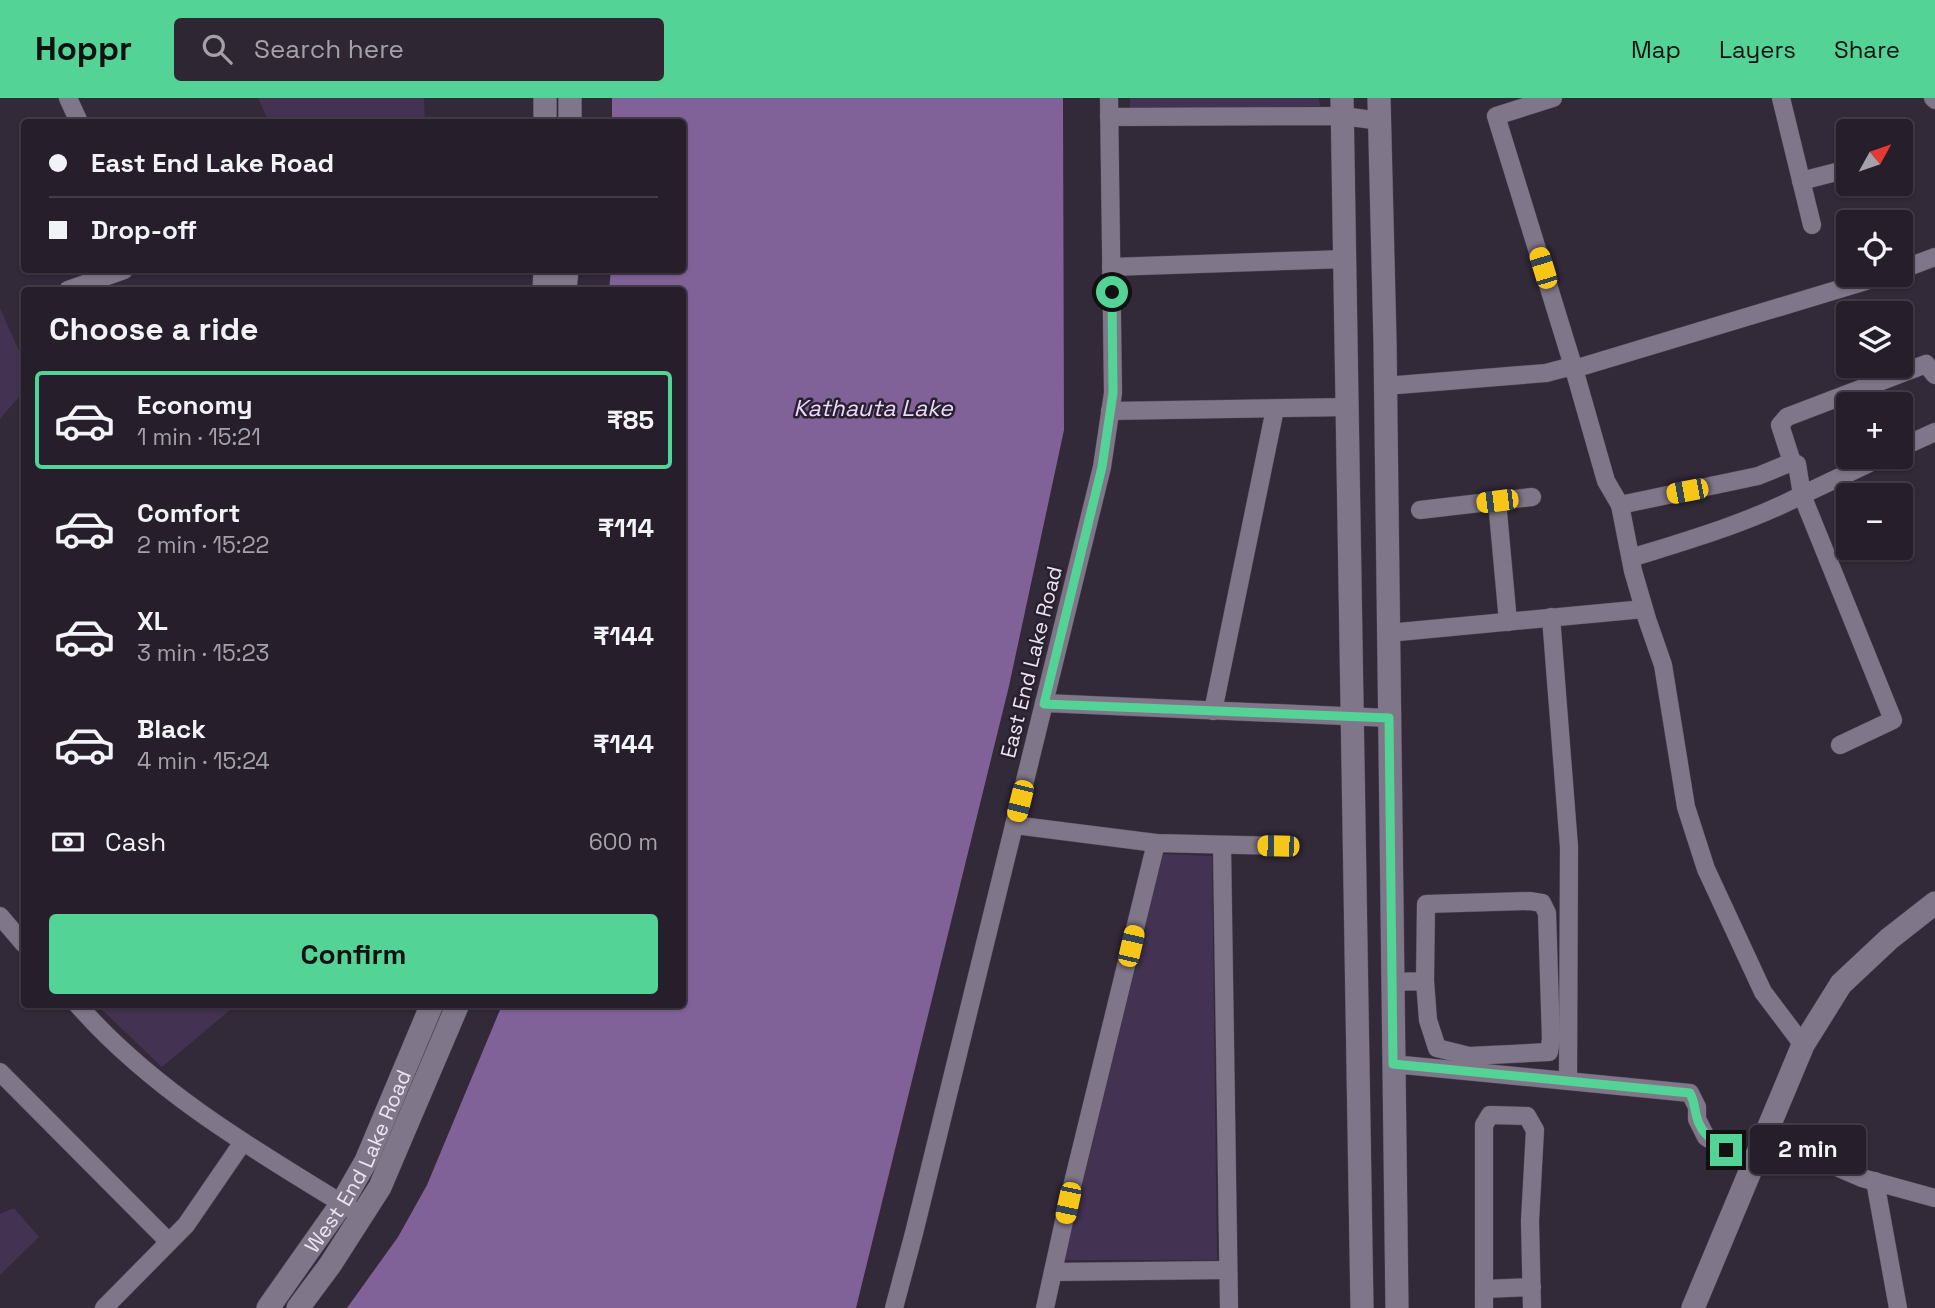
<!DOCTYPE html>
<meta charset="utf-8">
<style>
body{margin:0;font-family:"Space Grotesk",sans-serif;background:#2e2733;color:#f1f3f6;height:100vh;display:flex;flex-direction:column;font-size:26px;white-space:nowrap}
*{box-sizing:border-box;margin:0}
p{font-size:23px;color:#a4a2a9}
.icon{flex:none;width:38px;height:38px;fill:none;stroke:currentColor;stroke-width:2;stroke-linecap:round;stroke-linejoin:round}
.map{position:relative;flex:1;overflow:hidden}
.panel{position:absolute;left:21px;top:189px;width:665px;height:721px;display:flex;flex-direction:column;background:#261f2b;border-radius:7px;box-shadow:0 2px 5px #0004,0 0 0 2px #423d47}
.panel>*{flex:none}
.banner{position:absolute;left:21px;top:21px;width:665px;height:154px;border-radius:7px;box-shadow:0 2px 5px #0004,0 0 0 2px #423d47;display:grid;align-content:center;height:154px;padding:0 28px;background:#261f2b}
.needle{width:46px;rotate:50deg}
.fabs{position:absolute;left:1836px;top:21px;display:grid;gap:14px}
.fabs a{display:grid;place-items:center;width:77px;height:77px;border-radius:7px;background:#261f2b;box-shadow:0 2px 5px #0004,0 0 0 2px #423d47;font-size:35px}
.end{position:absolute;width:32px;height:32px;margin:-16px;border:9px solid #53d396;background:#111;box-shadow:0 0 0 4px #111}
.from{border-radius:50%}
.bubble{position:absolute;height:49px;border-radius:7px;background:#261f2b;box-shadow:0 2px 5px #0004,0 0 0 2px #423d47;font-size:23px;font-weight:700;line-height:49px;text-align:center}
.car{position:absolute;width:21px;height:42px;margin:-21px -10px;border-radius:9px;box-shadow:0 0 5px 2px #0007;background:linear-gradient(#f5c518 24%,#345 0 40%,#f5c518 0 76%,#345 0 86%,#f5c518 0)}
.banner b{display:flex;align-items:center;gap:24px;height:66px;font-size:26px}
.banner b+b{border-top:2px solid #423d47}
.banner i{width:18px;height:18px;background:#f1f3f6}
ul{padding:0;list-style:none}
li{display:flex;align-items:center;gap:21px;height:98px;margin:0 14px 10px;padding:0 14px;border:4px solid transparent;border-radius:7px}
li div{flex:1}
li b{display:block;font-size:26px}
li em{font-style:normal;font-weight:700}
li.current{border-color:#53d396}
li>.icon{width:63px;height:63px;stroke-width:1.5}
h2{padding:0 28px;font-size:32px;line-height:84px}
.pay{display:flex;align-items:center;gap:18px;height:77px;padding:0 28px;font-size:26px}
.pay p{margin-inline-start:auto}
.cta{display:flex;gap:14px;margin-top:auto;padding:14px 28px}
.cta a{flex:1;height:80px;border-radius:7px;background:#53d396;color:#111;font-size:28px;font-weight:700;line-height:80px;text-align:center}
header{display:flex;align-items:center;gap:42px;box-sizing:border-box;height:98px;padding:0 35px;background:#53d396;color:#111}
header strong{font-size:33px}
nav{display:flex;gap:38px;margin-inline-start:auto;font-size:24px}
.search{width:490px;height:63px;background:#2e2733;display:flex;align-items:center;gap:18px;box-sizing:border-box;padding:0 24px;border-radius:7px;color:#a4a2a9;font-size:26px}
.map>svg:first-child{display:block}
.green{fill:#433251}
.water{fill:#816298}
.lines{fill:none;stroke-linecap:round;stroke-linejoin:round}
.minor-casing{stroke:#4c4552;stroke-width:19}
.tertiary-casing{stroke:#4c4552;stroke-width:24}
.minor{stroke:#807689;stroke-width:18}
.tertiary{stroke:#807689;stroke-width:23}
.route{stroke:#53d396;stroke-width:9}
.labels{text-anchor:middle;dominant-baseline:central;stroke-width:5;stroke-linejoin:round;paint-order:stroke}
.street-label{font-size:21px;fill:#ebe5f0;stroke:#28202f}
.water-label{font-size:23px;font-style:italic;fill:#ebdafb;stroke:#28202f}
</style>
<header>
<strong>Hoppr</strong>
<div class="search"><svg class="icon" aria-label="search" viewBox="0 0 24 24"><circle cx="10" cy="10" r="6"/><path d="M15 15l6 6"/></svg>Search here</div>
<nav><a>Map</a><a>Layers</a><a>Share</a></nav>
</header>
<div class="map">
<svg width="1935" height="1210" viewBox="0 0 1935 1210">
<rect width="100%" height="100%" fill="#322939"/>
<!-- green -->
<g class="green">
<polygon points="258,0 424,0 425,24 269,24"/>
<polygon points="1130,0 1319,0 1320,8 1130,11"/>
<polygon points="0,210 24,264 24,293 0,321"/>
<polygon points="1163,756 1212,758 1217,1162 1064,1162"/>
<polygon points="97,907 236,907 162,969"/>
<polygon points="14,1110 39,1139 0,1177 0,1116"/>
</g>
<!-- water -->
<polygon class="water" points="612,0 1063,0 1064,332 1009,588 856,1210 347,1210 398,1139 427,1087 502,907 682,906 682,192 609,192 611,172 682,172 682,24 612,24"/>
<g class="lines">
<defs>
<g id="minor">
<polyline points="68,0 79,24"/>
<polyline points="1553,0 1496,18 1574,271 1886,177"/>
<polyline points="1781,0 1812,127"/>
<polyline points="1933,0 1935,2"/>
<polyline points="1109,19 1343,18 1380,23"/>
<polyline points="1801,83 1848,71"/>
<polyline points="1111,169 1346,161"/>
<polyline points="1900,172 1935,159"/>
<polyline points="68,192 124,172"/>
<polyline points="1385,288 1546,275 1565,270 1574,271 1606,383 1620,407 1758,378 1792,364 1797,366 1802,397 1882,359"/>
<polyline points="1110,313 1349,309"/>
<polyline points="1900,350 1935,334"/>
<polyline points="1792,364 1780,327 1787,319 1926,266 1935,277"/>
<polyline points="1497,403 1532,399"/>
<polyline points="1620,407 1633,473 1647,521 1663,567 1686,709 1706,771 1763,894 1803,947"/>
<polyline points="1420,412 1497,403 1508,524"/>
<path d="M 1631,460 C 1689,442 1748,425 1802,397 L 1893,622 L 1840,647"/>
<polyline points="1551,519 1569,749 1568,982"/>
<polyline points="1388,535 1644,511"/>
<polyline points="1044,605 1389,620"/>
<polyline points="1213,613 1275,311"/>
<polyline points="1014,727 1156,745 1278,748"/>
<polyline points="1222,747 1229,1210"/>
<polyline points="0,818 24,846"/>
<polyline points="1392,884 1425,883 1428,922 1437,950 1469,958 1549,954 1551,941 1547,815 1542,805 1530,803 1426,806 1425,883"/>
<path d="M 77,906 C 152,992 254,1052 351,1111"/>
<polyline points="1393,966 1690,995 1697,1009 1697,1021 1706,1039 1753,1067"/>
<polyline points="0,974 169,1144"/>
<polyline points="1765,1038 1862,1080 1935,1100"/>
<polyline points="1875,1083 1898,1210"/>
<polyline points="1053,1174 1228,1172"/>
<polyline points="1484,1191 1532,1189"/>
<polyline points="104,1210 186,1127 243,1044"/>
<polyline points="894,1210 914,1135 1102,369 1113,295 1109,0"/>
<polyline points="1045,1210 1068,1105 1156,745"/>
<polyline points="1484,1210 1484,1027 1490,1017 1527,1018 1535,1032 1530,1123 1532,1210"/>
</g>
<g id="tertiary">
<polyline points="545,0 545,24"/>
<polyline points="570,0 570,24"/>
<polyline points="1342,0 1362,1210"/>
<polyline points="1379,0 1385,243 1397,1210"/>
<polyline points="544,192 545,172"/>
<polyline points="565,192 567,172"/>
<path id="s1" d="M 268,1210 L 342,1105 L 366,1063 L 432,906"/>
<polyline points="298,1210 330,1167 380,1089 458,906"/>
<polyline points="1693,1210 1803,947 1841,886 1889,841 1935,805"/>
</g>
</defs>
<!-- minor casing -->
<use href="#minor" class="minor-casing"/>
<!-- tertiary casing -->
<use href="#tertiary" class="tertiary-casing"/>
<!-- minor -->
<use href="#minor" class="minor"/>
<!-- tertiary -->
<use href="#tertiary" class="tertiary"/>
</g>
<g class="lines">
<!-- route -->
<path class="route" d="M 1112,194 L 1113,295 L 1102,369 L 1044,606 L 1389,620 L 1393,966 L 1690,995 C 1696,1007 1694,1013 1698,1023 C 1703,1037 1714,1044 1726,1052"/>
</g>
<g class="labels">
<!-- street labels -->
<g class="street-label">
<text transform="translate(1031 564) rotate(-76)">East End Lake Road</text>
<text stroke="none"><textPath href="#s1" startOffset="173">West End Lake Road</textPath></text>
</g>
<!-- water labels -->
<g class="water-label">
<text x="873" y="310">Kathauta Lake</text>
</g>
</g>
</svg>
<div class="fabs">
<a><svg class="needle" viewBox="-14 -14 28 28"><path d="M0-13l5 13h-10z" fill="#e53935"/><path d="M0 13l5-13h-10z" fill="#a4a2a9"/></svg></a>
<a><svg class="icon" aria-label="locate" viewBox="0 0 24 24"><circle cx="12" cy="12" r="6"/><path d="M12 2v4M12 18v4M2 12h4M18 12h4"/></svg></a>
<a><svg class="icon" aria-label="layers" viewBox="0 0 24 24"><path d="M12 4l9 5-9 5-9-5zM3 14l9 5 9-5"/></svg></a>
<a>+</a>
<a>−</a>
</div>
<i class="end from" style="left:1112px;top:194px"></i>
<i class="end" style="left:1726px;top:1052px"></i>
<div class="bubble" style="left:1750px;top:1027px;width:116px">2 min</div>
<i class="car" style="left:1543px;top:170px;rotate:343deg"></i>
<i class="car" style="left:1687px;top:393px;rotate:259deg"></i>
<i class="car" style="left:1497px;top:403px;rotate:263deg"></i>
<i class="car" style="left:1020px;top:703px;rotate:194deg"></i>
<i class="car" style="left:1278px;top:748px;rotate:271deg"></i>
<i class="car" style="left:1131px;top:848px;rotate:13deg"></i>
<i class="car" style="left:1068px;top:1105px;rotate:192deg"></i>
<div class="banner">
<b><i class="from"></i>East End Lake Road</b>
<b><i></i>Drop-off</b>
</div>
<section class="panel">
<h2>Choose a ride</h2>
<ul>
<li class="current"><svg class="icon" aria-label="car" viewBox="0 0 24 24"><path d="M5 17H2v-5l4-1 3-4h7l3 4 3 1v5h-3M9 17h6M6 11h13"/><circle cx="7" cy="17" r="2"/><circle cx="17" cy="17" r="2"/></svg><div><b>Economy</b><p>1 min · 15:21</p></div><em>₹85</em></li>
<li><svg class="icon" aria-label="car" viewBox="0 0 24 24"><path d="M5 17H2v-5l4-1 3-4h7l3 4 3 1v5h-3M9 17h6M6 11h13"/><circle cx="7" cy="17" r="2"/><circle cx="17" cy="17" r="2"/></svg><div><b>Comfort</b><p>2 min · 15:22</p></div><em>₹114</em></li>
<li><svg class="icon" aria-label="car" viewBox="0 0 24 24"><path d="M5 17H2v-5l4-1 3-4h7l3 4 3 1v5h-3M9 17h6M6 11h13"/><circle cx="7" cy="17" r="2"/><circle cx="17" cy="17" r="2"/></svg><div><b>XL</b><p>3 min · 15:23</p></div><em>₹144</em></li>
<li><svg class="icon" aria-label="car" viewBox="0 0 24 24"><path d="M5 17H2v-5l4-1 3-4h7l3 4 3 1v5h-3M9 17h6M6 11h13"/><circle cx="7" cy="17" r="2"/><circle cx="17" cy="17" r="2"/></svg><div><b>Black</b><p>4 min · 15:24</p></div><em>₹144</em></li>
</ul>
<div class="pay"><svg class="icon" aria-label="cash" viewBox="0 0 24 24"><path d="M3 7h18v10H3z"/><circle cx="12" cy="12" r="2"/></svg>Cash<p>600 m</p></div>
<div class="cta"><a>Confirm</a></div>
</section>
</div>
